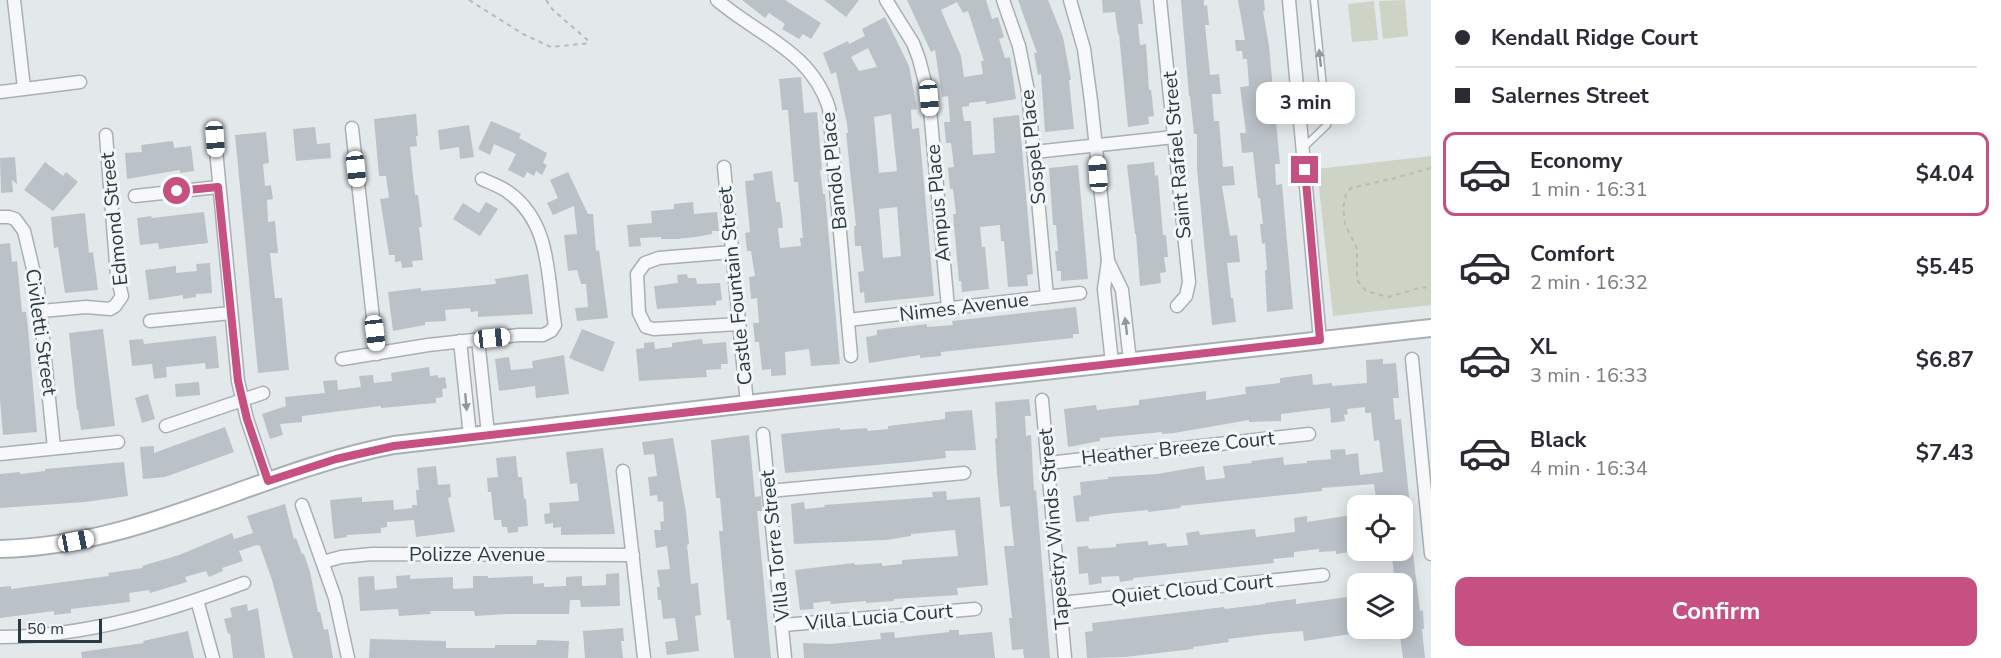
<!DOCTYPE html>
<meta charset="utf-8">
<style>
body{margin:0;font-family:"Nunito Sans",sans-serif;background:#f2f2f3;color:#2b2b33;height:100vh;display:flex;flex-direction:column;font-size:22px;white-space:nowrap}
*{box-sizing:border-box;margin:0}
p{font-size:20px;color:#7c7c81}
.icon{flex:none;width:33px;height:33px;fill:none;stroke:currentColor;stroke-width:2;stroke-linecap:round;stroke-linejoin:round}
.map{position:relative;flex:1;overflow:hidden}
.details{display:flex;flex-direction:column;background:#fff;width:570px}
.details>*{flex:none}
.hud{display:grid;align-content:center;height:132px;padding:0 24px;background:#fff}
.fabs{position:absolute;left:1347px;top:495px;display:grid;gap:12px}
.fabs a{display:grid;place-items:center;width:66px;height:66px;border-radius:12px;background:#fff;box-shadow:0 3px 15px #0003;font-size:30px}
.scale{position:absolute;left:18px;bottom:15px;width:84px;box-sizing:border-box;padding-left:6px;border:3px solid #2c3a42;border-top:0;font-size:16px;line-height:21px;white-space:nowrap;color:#2c3a42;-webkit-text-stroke:4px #f3f6f8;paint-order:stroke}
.end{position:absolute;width:27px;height:27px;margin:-14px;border:8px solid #c75082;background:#fff;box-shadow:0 0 0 3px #fff}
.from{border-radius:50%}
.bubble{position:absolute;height:42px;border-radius:12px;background:#fff;box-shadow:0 3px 15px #0003;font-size:20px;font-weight:700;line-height:42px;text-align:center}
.car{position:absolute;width:18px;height:36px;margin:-18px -9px;border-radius:8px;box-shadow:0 0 4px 2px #0007;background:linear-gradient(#fff 24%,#345 0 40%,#fff 0 76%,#345 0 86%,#fff 0)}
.hud b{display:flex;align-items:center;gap:21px;height:57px;font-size:22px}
.hud b+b{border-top:2px solid #e1e1e2}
.hud i{width:15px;height:15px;background:#2b2b33}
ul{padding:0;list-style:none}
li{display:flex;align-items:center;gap:18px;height:84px;margin:0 12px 9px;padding:0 12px;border:3px solid transparent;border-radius:12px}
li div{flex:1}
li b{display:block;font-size:22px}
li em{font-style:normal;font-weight:700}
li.current{border-color:#c75082}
li>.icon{width:54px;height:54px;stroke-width:1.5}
.action{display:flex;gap:12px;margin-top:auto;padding:12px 24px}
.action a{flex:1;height:69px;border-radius:12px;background:#c75082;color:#fff;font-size:24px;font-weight:700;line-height:69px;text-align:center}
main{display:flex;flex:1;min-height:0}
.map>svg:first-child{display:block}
.green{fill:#cdd4c5}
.building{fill:#bbc2c7;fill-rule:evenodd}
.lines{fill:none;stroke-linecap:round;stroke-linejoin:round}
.lane-casing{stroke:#a8b0b4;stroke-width:9}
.street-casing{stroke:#a8b0b4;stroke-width:15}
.secondary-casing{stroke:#a8b0b4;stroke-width:20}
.path{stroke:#b5bbbe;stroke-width:2;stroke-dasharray:4.5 4.5;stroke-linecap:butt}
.lane{stroke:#f6f8f9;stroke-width:6}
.street{stroke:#f6f8f9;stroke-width:12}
.secondary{stroke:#fff;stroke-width:16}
.oneway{fill:#91999e}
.route{stroke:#c75082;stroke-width:8}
.labels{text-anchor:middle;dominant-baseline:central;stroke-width:6;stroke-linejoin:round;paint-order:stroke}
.street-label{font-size:20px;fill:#2c3a42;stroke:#f3f6f8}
</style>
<main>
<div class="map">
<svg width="1431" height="658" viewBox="0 0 1431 658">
<rect width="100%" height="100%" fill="#e3e8ea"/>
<!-- green -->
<g class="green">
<polygon points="1405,0 1408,36 1383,39 1379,1"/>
<polygon points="1374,1 1378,40 1352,42 1348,4"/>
<polygon points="1431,156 1431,305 1333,316 1317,169"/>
</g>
<!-- building -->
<g class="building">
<polygon points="742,0 785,0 821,23 811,39 803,34 799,39 782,29 785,24 769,13 765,18"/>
<polygon points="824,0 859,0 846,17"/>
<path d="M 907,0 L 986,0 L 992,19 L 998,17 L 1004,37 L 999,39 L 1005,58 L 1010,57 L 1016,99 L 986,104 L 986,101 L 969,103 L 969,106 L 962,107 L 964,121 L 971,121 L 973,155 L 995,153 L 993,118 L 1019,115 L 1033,274 L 1027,275 L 1028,286 L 1008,287 L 1004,241 L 1001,241 L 1000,225 L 980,227 L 982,247 L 985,247 L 989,289 L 962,292 L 961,281 L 959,281 L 953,214 L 956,214 L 953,189 L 950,189 L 948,168 L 954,167 L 951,143 L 946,143 L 944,122 L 950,122 L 948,96 L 942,97 L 935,50 L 931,52 ZM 957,2 L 963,13 L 968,11 L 984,61 L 981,61 L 983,74 L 964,77 L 961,56 L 941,10 Z"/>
<polygon points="1018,0 1048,0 1063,37 1071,80 1069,80 1074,129 1045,132 1041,74 1038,75 1034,53 1037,53"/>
<polygon points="1102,0 1140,0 1143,24 1138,24 1140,45 1146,44 1149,90 1151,90 1154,116 1148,117 1149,124 1128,127 1119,34 1118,35 1115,12 1103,13"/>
<polygon points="1181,0 1204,0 1204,6 1207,5 1209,25 1205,25 1210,75 1219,74 1221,94 1212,94 1214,121 1219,121 1223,167 1233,166 1235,185 1222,186 1230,236 1237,235 1240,262 1227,263 1231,298 1233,298 1236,322 1212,325 1197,169 1197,134 1194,134 1190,96 1189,96"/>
<polygon points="1238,0 1264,0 1265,11 1263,11 1269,46 1280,164 1275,164 1276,185 1282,184 1293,309 1267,312 1265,270 1267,270 1265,243 1262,244 1260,224 1263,224 1260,198 1258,198 1253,152 1242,153 1240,133 1246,133 1240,87 1249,86 1247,59 1243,59 1242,51 1236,51 1235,40 1245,40"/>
<path d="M 885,17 L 909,66 L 917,109 L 911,110 L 912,129 L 919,128 L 934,296 L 865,303 L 864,292 L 860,293 L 858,272 L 864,271 L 861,246 L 855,246 L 854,226 L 856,226 L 846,133 L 848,133 L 847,124 L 836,72 L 831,74 L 823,53 L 848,41 L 849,44 L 865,36 L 862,29 ZM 868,48 L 877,67 L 859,71 L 851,57 ZM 891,114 L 897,171 L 879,173 L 874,117 ZM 897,207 L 901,256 L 883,258 L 879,209 Z"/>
<polygon points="801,77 804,113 817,112 822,170 820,170 823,194 825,194 840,364 811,366 809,349 785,352 786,375 771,376 771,369 762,370 759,342 755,342 753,323 759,323 757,298 751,299 749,277 755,276 751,251 747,251 745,233 750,232 745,181 754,180 753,174 772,171 776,202 780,202 782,217 783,228 778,228 780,248 801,246 800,238 803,238 798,182 794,182 788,110 782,110 779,79"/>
<polygon points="416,114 418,136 416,136 417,146 410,147 415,195 418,195 422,227 419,227 423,260 412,261 413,267 402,268 401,261 395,262 395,255 389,255 380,199 389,198 386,176 379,176 374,119"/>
<polygon points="491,121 521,134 519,138 547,153 543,163 547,165 542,175 536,171 534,176 527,172 524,178 508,170 516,154 494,144 490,155 478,149"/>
<polygon points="469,125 474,157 460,159 459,147 440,150 438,130"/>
<polygon points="315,127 317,144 330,143 331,158 296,161 293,129"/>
<polygon points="266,132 269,163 263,164 265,186 271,185 273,199 267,200 268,222 275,221 278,253 270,253 273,281 275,298 282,298 289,370 258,373 235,135"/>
<polygon points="173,141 174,148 191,146 194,171 180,173 180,170 127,179 125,153 142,152 141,145"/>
<polygon points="15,157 17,184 12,180 13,192 1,193 0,158"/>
<polygon points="45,162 63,176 66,172 78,182 53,211 24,190"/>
<polygon points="1154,162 1155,176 1158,175 1163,235 1166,235 1168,257 1164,257 1166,272 1160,273 1161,283 1140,286 1136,234 1135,234 1127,165"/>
<polygon points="1078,165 1088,279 1061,281 1061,271 1057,271 1055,251 1058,251 1056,225 1053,225 1049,168"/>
<polygon points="568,172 588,214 593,214 596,251 599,250 608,318 577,321 575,308 588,307 586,284 581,284 577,270 568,271 564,235 577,234 574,206 553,215 547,203 558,198 550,180"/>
<polygon points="486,202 498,209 480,236 453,219 463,203 479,213"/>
<polygon points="693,202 694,214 717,212 719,231 712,231 712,234 696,237 677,239 661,239 661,237 640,238 641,246 629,247 627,225 652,223 651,211 674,209 674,204"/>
<polygon points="204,212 208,243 159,249 158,243 140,245 137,218 151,216 152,218"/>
<polygon points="85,213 89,253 93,252 98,290 65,293 58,247 54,248 51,217"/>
<polygon points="10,243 12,262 17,261 22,312 26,312 28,328 37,432 3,435 0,400 0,244"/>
<polygon points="210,263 212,293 196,294 196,297 183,299 183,295 149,300 145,270 176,266 176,273 197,271 196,264"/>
<polygon points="528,274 533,314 478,317 478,311 471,312 470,308 445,310 446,321 425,322 425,325 393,331 388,292 421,288 421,291 496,284 495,279"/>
<polygon points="687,274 688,278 696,278 697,284 720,283 722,300 716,301 716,305 657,309 654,286 678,283 677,275"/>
<polygon points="1076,307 1079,334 1073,334 1073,338 941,352 941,356 920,358 920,355 869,363 866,337 877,335 877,330 927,324 927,327 953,325 952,321"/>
<polygon points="103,329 115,426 81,430 78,410 77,410 69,333"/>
<polygon points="582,329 615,342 603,372 569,358"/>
<polygon points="216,336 219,368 206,369 205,363 166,367 167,377 154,379 152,364 132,366 129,340 143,339 144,344"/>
<polygon points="702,339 703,344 726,342 728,364 721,364 721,369 706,370 707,377 639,381 636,349 644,348 644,343 654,342 655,349 672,347 672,343"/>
<polygon points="564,355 569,394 536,398 535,386 499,391 495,359 509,357 511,370 533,368 532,361"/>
<polygon points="1383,359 1383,364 1396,363 1399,398 1393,398 1395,420 1401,419 1411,516 1413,554 1420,611 1423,610 1424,629 1422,629 1425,658 1403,658 1399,628 1402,628 1402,580 1395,581 1391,550 1402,550 1402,506 1381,506 1381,497 1376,498 1374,484 1322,488 1322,491 1180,506 1181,508 1148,512 1148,510 1107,514 1089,517 1089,521 1076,522 1073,496 1081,495 1080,482 1108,479 1108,477 1157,474 1204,466 1206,480 1225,478 1223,466 1252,463 1251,461 1283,457 1284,465 1307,463 1307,461 1331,459 1330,450 1345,449 1346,455 1358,453 1360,475 1383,472 1379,440 1374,441 1371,413 1365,413 1365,407 1347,409 1348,414 1344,415 1345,421 1331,423 1330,408 1281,414 1281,421 1249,422 1249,420 1174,433 1162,434 1162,432 1100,438 1100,441 1068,447 1064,409 1096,405 1097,410 1139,405 1139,400 1206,391 1206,400 1246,394 1245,387 1280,383 1280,378 1312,374 1313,385 1332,383 1332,386 1367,383 1366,360"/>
<polygon points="429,367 430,376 438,375 438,378 445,377 447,388 442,389 443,397 436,398 436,403 381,408 381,406 302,416 302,422 280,424 283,435 270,439 262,414 286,406 285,397 325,393 323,381 337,380 338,390 361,387 359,376 373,375 374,383 392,381 391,373"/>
<polygon points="199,382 200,395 176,397 175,384"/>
<polygon points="148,394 155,419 142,423 135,398"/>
<polygon points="1029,399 1031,416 1025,416 1026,436 1031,435 1034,491 1036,490 1050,658 1024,658 1023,649 1012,650 1009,618 1012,618 1004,546 1014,546 1010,506 1000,507 997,474 995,439 997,438 995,402"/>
<polygon points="972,410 976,450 945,451 946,458 910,462 785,473 781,434 840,428 840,430 867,428 868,431 888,429 888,426 945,419 945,412"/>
<polygon points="225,427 234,452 165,477 143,479 140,447 154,446 154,453"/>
<polygon points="749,435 755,497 761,496 762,511 757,511 771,658 734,658 730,620 727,620 719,531 723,531 720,498 716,498 711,440"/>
<polygon points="673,438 686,512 689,544 687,545 691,584 698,583 701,615 695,616 699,651 667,655 665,642 678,640 675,618 663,619 661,600 658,600 657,587 660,587 657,570 670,569 667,546 656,548 654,530 661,530 660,522 664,521 663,501 658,502 657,495 650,496 648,477 657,476 654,454 644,455 642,442"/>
<polygon points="603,448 615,534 561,535 561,527 553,528 553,523 545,524 544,514 550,513 549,503 579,501 577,483 570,484 566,452"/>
<polygon points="516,456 518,477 522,477 524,499 526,499 528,526 518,527 518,532 508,533 507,527 502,527 501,520 494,520 491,492 488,492 487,478 498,477 496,458"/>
<polygon points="124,462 128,496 85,502 0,508 0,474 20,472 20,474 45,471 45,469"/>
<polygon points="436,466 438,485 450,484 451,497 448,498 455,532 416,537 414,520 387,522 387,527 381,528 381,533 347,535 347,537 334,539 330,500 362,497 362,502 393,500 394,510 412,508 412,505 417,505 416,490 419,490 417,468"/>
<polygon points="946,491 947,500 980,497 988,585 957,588 958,595 894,599 894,601 866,603 866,601 831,604 830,601 813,603 814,609 800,610 795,570 854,563 855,565 882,563 882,566 902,564 902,560 958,556 955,530 911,534 911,536 886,540 794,544 791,504 804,502 805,509 825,507 824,505 933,497 932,492"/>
<polygon points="285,504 294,539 296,538 302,554 304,554 310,572 318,612 320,612 324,630 328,629 333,658 293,658 272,580 260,546 257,545 239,551 243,561 222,568 223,571 209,577 206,571 185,577 187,582 150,593 149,590 129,593 130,602 71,609 71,613 54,615 54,611 0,618 0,587 11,586 11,589 71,581 109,576 108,573 143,568 142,566 179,555 232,533 234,539 253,533 247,516"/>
<polygon points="1358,514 1358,551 1336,554 1336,551 1319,552 1319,549 1294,552 1294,557 1273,559 1274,563 1133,578 1133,580 1120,582 1119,576 1101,577 1102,583 1089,585 1088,573 1079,574 1077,547 1088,546 1089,549 1116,547 1116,544 1148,541 1148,545 1166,543 1167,547 1188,545 1186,533 1199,531 1200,535 1255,529 1256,537 1295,532 1294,518 1307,516 1307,522"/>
<polygon points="619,573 620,606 581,607 580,600 570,600 569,614 507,614 475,616 474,611 430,611 431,614 399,616 398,609 360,611 358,577 374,576 375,590 397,588 396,576 410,575 410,579 453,577 453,589 473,588 473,576 488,576 488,578 533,576 533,584 544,583 544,587 566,586 566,577 582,576 582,586 606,585 606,574"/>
<polygon points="1355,596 1358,597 1358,633 1304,641 1303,631 1268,634 1228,639 1229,642 1193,647 1193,649 1125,657 1087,658 1085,632 1093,631 1092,623 1224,607 1225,609 1265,604 1265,603 1296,599 1296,604"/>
<polygon points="247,604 248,611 258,608 265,658 233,658 230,633 228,634 224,619 232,617 230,608"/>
<polygon points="623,628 624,641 621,641 623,658 585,658 583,631"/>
<polygon points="949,630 959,630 959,635 992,632 995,658 804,658 803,643 831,644 881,639 880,633 894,632 895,638 949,632"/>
<polygon points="188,631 194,658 82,658 81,652 144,643 143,641"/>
<polygon points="370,639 446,641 446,648 495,648 495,645 536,645 537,640 569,641 568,658 369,658"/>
</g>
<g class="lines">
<defs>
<polyline id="lane" points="1303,148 1327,125 1314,0"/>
<g id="street">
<polyline points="14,0 24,88"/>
<path d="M 717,0 C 759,36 811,51 829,108 L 851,356"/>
<polyline points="886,0 913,43 919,59 929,98 948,308"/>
<polyline points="1003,0 1019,46 1028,91 1047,297"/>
<polyline points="1070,0 1084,49 1091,101 1108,261 1104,289 1112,363"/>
<polyline points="1160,0 1189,282 1186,296 1177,306"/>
<polyline points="1289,0 1320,340"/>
<polyline points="0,92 80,82"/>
<polyline points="352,128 377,354"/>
<polyline points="215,139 238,381 247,419 268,481"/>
<polyline points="1034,152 1174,137"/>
<polyline points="724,167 747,404"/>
<polyline points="135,196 218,187"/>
<polyline points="0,217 9,217 15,219 24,231 38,290 54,448"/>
<polyline points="732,252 659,258 645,263 637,274 639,313 646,327 654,329 739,324"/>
<polyline points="1108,261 1122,290 1130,361"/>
<polyline points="41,311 86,307 110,309 115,306 122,296 117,276 106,135"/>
<polyline points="848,320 1080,293"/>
<polyline points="150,321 231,313"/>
<polyline points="478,339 488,434"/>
<polyline points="460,341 470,436"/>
<path d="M 342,359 L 428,345 L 519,335 L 543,335 L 551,331 L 555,325 C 547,278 552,223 508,192 C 500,186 490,183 482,179"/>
<polyline points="1412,359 1431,554"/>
<polyline points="1042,400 1065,658"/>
<polyline points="166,426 263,393"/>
<polyline points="763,434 785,658"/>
<polyline points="0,454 118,442"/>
<polyline points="1048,463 1309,434"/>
<polyline points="623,471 644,658"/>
<polyline points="769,491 964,473"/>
<polyline points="302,505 335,598 348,658"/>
<polyline points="323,562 341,557 372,554 633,555"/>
<polyline points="197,600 213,658"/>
<polyline points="1061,603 1323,575"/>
<polyline points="783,625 975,609"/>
<path d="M 0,637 C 84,637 166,612 244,583"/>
</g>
<path id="secondary" d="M 0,549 C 142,546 258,471 394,445 L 747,404 L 1431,328"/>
</defs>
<!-- lane casing -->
<use href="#lane" class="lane-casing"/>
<!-- street casing -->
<use href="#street" class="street-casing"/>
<!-- secondary casing -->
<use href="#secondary" class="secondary-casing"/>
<!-- path -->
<g class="path">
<polyline points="469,0 523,34 551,47 591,43"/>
<polyline points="546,0 553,10 591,43"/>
<polyline points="1431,168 1395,178 1351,188 1346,194 1343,208 1345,224 1357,249 1357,280 1366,291 1388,297 1419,288 1431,287"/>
</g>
<!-- lane -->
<use href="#lane" class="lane"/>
<!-- street -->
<use href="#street" class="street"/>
<!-- secondary -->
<use href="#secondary" class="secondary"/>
</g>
<!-- one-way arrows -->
<defs><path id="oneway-solid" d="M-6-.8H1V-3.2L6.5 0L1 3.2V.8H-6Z" transform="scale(1.5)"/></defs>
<g class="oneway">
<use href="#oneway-solid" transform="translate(1320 58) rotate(-96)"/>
<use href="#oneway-solid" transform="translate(1126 326) rotate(-97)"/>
<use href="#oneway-solid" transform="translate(466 402) rotate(85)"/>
</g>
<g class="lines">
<!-- route -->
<polyline class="route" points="177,191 218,187 238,381 247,419 268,481 336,459 394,446 1320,340 1305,170"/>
</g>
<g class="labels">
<!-- street labels -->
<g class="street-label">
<text transform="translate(1033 147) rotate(-96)">Sospel Place</text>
<text transform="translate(1177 155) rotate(-95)">Saint Rafael Street</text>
<text transform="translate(834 171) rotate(-96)">Bandol Place</text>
<text transform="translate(938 203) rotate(-95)">Ampus Place</text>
<text transform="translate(114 219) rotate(-96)">Edmond Street</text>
<text transform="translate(735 286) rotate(-96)">Castle Fountain Street</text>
<text transform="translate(964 307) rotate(-7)">Nimes Avenue</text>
<text transform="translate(41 332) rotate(82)">Civiletti Street</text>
<text transform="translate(1178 448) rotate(-6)">Heather Breeze Court</text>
<text transform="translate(1054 529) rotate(-95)">Tapestry Winds Street</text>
<text transform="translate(775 546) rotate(-96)">Villa Torre Street</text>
<text x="477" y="554">Polizze Avenue</text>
<text transform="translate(1192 589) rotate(-6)">Quiet Cloud Court</text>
<text transform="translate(879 617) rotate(-5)">Villa Lucia Court</text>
</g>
</g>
</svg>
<div class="fabs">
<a><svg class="icon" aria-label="locate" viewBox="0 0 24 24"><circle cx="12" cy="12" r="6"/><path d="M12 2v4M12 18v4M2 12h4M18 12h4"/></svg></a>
<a><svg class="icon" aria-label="layers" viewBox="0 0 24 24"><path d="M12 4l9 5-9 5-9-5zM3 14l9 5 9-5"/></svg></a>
</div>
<div class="scale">50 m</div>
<i class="end from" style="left:177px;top:191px"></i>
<i class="end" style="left:1305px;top:170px"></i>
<div class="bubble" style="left:1256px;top:82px;width:99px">3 min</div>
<i class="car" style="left:929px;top:98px;rotate:175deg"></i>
<i class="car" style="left:215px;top:139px;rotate:176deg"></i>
<i class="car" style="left:356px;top:169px;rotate:174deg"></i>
<i class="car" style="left:1098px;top:174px;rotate:356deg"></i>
<i class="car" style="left:375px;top:333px;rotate:173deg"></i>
<i class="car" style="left:492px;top:338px;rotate:84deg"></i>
<i class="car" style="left:76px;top:541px;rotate:79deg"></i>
</div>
<section class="details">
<div class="hud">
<b><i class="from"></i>Kendall Ridge Court</b>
<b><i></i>Salernes Street</b>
</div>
<ul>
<li class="current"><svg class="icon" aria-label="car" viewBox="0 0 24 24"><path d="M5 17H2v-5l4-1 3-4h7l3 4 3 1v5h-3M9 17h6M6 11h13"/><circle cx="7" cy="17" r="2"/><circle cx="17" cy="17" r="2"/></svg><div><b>Economy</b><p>1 min · 16:31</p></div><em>$4.04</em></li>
<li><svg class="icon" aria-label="car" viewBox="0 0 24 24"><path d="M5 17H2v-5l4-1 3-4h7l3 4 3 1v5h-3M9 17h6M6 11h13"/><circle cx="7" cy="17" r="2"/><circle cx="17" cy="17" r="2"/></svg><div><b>Comfort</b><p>2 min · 16:32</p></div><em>$5.45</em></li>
<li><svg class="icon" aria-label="car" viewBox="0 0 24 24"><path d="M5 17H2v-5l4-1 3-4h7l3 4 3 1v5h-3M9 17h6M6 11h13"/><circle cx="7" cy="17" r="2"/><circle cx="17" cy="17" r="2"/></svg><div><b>XL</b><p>3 min · 16:33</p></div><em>$6.87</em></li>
<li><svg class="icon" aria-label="car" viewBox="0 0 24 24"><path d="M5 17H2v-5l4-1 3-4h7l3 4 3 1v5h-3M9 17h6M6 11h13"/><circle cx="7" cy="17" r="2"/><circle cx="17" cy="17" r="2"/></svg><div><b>Black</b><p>4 min · 16:34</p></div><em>$7.43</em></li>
</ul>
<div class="action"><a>Confirm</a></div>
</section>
</main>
